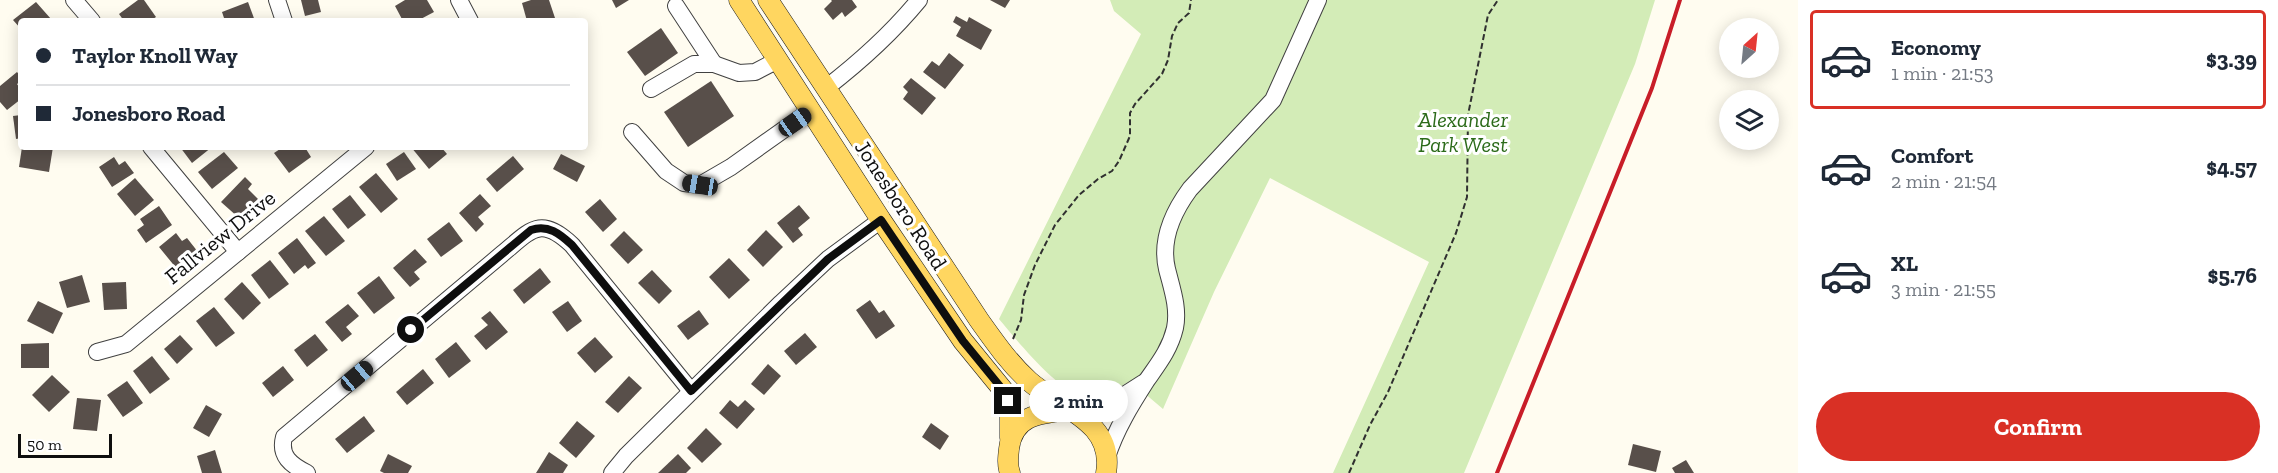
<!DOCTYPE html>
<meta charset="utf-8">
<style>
body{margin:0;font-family:"Zilla Slab",serif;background:#f2f2f3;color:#1f2937;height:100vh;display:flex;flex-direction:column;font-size:22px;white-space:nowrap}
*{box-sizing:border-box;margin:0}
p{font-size:20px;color:#747a83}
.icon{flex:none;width:33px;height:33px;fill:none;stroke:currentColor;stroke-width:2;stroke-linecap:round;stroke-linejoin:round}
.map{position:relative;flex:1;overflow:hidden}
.sheet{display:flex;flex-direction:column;background:#fff;width:480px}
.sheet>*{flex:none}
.banner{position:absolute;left:18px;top:18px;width:570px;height:132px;border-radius:6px;box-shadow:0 3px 15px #0003;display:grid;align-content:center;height:132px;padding:0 18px;background:#fff}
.needle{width:39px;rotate:27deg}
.controls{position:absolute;left:1719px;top:18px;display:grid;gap:12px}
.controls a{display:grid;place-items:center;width:60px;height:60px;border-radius:50%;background:#fff;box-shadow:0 3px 15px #0003;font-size:30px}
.scale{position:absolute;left:18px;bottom:15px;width:94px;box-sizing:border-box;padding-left:6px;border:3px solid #0e0e0e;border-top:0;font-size:16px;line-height:21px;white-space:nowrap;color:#0e0e0e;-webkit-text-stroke:4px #fff;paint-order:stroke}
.end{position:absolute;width:27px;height:27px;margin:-14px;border:8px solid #0e0e0e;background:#fff;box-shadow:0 0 0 3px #fff}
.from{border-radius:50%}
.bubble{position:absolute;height:42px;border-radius:21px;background:#fff;box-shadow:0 3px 15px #0003;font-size:20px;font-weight:700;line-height:42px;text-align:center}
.car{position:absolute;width:18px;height:36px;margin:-18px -9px;border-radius:8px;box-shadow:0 0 4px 2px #0007;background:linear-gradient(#222 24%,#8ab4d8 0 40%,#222 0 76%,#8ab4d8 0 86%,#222 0)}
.banner b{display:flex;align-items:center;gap:21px;height:57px;font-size:22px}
.banner b+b{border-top:2px solid #e0e1e3}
.banner i{width:15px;height:15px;background:#1f2937}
ul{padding:10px 0 0;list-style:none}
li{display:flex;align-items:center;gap:18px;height:99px;margin:0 12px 9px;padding:0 6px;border:3px solid transparent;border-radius:6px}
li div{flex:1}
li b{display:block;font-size:22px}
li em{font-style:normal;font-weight:700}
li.active{border-color:#d93025}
li>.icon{width:54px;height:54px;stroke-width:1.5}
.cta{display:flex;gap:12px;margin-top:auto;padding:12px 18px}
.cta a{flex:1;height:69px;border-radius:36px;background:#d93025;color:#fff;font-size:24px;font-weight:700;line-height:69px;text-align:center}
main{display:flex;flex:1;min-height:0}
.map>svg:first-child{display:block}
.green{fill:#d3ecb7}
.building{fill:#584f4a}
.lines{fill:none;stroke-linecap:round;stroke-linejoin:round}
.minor-casing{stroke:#414141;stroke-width:18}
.major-casing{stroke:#1f1f1f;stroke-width:21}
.path{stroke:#303030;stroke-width:2;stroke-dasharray:6 3;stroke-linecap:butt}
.minor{stroke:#fff;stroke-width:16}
.major{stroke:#ffd660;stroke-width:20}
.rail{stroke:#c81d28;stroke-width:4}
.route{stroke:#0e0e0e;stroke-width:8}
.labels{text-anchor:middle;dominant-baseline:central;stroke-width:6;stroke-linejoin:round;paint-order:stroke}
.park-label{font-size:22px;font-style:italic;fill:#2c6b1a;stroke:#fff}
.street-label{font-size:22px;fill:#0e0e0e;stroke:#fff}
</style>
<main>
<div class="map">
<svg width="1798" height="473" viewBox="0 0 1798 473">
<rect width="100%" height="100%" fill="#fffcf0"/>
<!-- green -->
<path class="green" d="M 1110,0 L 1655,0 L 1635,64 L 1464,473 L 1333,473 L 1429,262 L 1270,178 L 1214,292 L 1163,409 L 1130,381 C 1119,388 1100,397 1086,396 C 1060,395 1016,339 999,319 L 1141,34 L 1114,11 Z"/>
<!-- building -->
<g class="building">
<polygon points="138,0 144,0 156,17 150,21 124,21 119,14"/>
<polygon points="301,0 318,0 321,12 305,16"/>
<polygon points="405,0 427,0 434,12 417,21 403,21 395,6"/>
<polygon points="531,0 549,0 556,21 527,21 522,3"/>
<polygon points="612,0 629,0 616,8"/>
<polygon points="831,0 852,0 857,7 845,17 842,12 833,20 824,9 832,1"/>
<polygon points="990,0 1010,0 1005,8"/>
<polygon points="36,2 51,19 21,21 21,29 13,20"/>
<polygon points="248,2 255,21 225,21 222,12"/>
<polygon points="956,16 967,22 969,17 992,30 981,50 956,36 961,27 953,22"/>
<polygon points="661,28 678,53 645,76 627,52"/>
<polygon points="949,53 964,65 945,89 923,72 932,61 939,66"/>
<polygon points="17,72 21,77 21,81 17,84 21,90 21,99 7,110 0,102 0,86"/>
<polygon points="911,78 936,98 922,115 903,99 908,92 903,87"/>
<polygon points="711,81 734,116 688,147 664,112"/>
<polygon points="21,115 21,138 16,139 13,116"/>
<polygon points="22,147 53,147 49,172 19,167"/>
<polygon points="180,147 212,147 192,163"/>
<polygon points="283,147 309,147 306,149 311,157 289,173 274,153"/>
<polygon points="411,147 441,147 447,154 429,169"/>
<polygon points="224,152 238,168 212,189 198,172"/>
<polygon points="404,152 416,169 397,181 386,164"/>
<polygon points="561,154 585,166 577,182 553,169"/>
<polygon points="513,156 524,169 497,192 486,179"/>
<polygon points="114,157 119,165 125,161 134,173 112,187 99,167"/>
<polygon points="376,173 398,199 381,213 359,187"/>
<polygon points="245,177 252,184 248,189 258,199 239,218 221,202"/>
<polygon points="135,178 154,200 135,216 117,194"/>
<polygon points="480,194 491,206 478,217 484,224 476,232 459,213"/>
<polygon points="350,195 366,215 348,229 332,209"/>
<polygon points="600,199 617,219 603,232 585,212"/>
<polygon points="799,205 810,218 798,228 803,235 793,243 777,223"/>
<polygon points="159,206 172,225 146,243 137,230 144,225 140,219"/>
<polygon points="324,216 345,241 326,256 305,231"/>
<polygon points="449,222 463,241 441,257 427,239"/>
<polygon points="766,230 783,247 763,267 747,250"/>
<polygon points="624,231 643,250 628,264 610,245"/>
<polygon points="176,233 182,241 187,238 198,252 177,269 159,247"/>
<polygon points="297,238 316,263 308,269 305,265 294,274 278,253"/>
<polygon points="415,249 427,262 414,272 420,279 410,287 393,268"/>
<polygon points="729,258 750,280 729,299 709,277"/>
<polygon points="270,260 289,284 269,299 251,275"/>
<polygon points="540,268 551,282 524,304 513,290"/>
<polygon points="652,270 672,291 659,304 638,283"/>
<polygon points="82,275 90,302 67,308 59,282"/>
<polygon points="379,276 395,298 374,314 357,293"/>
<polygon points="126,282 127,309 104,310 102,283"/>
<polygon points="242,282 261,303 243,320 224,299"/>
<polygon points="870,300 879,313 884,310 895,326 876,339 856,310"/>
<polygon points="38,301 63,313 53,334 27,321"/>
<polygon points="568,301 582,321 567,332 552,312"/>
<polygon points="348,304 359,316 346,327 352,334 342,342 325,322"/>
<polygon points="214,307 235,333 216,347 196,321"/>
<polygon points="699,310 709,324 688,340 677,326"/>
<polygon points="490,311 508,332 486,350 474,336 488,325 481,318"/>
<polygon points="805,333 817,347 796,365 784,351"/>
<polygon points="315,334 328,350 307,367 294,350"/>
<polygon points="180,335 193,349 177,364 164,349"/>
<polygon points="595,337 613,357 595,373 577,353"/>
<polygon points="456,342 471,361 449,378 435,359"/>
<polygon points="49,343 49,368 21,368 21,344"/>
<polygon points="152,356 170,379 150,394 133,371"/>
<polygon points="768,364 781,376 764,395 751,384"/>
<polygon points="283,366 294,380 273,397 262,383"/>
<polygon points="423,369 434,383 407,405 396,392"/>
<polygon points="52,375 70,392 49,412 32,395"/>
<polygon points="629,376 642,388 618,413 605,402"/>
<polygon points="127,381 143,403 123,417 107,395"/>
<polygon points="77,398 101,400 97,431 73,429"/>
<polygon points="730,400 738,407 745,400 755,409 737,429 719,413"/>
<polygon points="206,405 222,414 209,437 193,428"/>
<polygon points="364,416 375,431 347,453 335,439"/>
<polygon points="577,421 595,436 576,458 559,443"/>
<polygon points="931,423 949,436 940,450 922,437"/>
<polygon points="706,428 722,444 702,463 687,448"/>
<polygon points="1633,444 1661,451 1656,472 1628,465"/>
<polygon points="215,450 222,473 202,473 197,456"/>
<polygon points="549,452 568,465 563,473 536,473"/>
<polygon points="388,454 412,466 408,473 384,473 380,471"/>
<polygon points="678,454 691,468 686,473 658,473"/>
<polygon points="1686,460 1694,473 1675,473 1672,468"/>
</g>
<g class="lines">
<defs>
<g id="minor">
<polyline points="74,0 92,21"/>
<polyline points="277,0 284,21"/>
<polyline points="459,0 470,21"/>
<polyline points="676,6 714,64"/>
<path d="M 826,88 C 861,61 891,34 919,0"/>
<polyline points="651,89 694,64 714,64 739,73 755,72 778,60"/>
<polyline points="632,132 666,171 684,183 700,185 731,167 810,111"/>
<polyline points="151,147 238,252"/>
<polyline points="97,352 126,344 366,147"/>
<polyline points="1075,413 1107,406 1143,383"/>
<path d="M 1107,457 C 1116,429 1131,405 1147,380 C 1159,363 1170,349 1175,328 C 1179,308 1172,289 1167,269 C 1160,239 1173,212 1190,189 L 1273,100 L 1318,0"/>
<path d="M 307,473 C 291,465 279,456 284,437 L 502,254 C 531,230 540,215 572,245 L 691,391"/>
<polyline points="612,473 626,456 781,303 828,259 881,220"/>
</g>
<g id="major">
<polyline points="739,0 881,220 963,341 1003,390 1010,412 1010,438"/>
<path d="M 768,0 L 979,320 C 994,341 1009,363 1029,381 C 1059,408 1115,421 1106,473"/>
<path d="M 1010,473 C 1007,465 1008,457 1009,449 C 1013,414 1042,413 1070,410"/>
</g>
</defs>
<!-- minor casing -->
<use href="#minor" class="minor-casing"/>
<!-- major casing -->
<use href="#major" class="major-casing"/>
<!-- path -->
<g class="path">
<polyline points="1013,339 1021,320 1024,295 1035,265 1055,225 1079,195 1098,179 1112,171 1119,161 1130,136 1130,113 1135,104 1162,74 1168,60 1172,36 1178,23 1189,13 1191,0"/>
<polyline points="1349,473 1370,425 1388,392 1456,233 1467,197 1468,115 1488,15 1498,0"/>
</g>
<!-- minor -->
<use href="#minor" class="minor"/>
<!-- major -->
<use href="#major" class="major"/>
<!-- rail -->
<polyline class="rail" points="1497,473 1652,88 1680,0"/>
</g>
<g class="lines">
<!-- route -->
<path class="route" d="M 411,330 L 531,230 C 548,224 560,234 572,245 L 691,391 L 828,259 L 881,220 L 963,341 L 1003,390 L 1008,401"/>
</g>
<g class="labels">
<!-- park labels -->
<g class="park-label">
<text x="1463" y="119">Alexander<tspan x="1463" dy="25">Park West</tspan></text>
</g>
<!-- street labels -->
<g class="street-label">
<text transform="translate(901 205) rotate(57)">Jonesboro Road</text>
<text transform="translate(220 237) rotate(-39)">Fallview Drive</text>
</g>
</g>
</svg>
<div class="controls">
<a><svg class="needle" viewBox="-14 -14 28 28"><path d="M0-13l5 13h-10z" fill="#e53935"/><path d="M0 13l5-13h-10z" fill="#747a83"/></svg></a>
<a><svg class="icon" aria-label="layers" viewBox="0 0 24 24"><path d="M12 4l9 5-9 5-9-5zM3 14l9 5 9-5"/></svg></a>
</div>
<div class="scale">50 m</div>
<i class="end from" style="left:411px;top:330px"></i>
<i class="end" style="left:1008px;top:401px"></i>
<div class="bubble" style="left:1029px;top:380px;width:99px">2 min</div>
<i class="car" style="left:795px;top:122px;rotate:55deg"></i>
<i class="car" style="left:700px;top:185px;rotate:279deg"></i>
<i class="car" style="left:357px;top:376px;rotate:50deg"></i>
<div class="banner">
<b><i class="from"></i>Taylor Knoll Way</b>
<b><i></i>Jonesboro Road</b>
</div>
</div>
<section class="sheet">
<ul>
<li class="active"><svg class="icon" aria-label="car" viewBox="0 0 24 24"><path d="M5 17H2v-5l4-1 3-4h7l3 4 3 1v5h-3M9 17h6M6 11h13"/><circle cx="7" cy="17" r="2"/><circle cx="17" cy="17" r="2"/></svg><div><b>Economy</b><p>1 min · 21:53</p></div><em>$3.39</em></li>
<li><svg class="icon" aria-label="car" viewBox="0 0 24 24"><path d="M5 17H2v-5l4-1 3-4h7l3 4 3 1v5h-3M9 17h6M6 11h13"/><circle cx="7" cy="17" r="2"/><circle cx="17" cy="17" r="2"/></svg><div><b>Comfort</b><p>2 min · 21:54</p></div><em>$4.57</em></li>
<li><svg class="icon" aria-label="car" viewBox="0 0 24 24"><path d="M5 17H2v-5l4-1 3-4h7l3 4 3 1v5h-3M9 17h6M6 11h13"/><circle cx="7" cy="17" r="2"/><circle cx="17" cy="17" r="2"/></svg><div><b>XL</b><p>3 min · 21:55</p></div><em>$5.76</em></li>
</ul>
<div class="cta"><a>Confirm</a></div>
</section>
</main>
